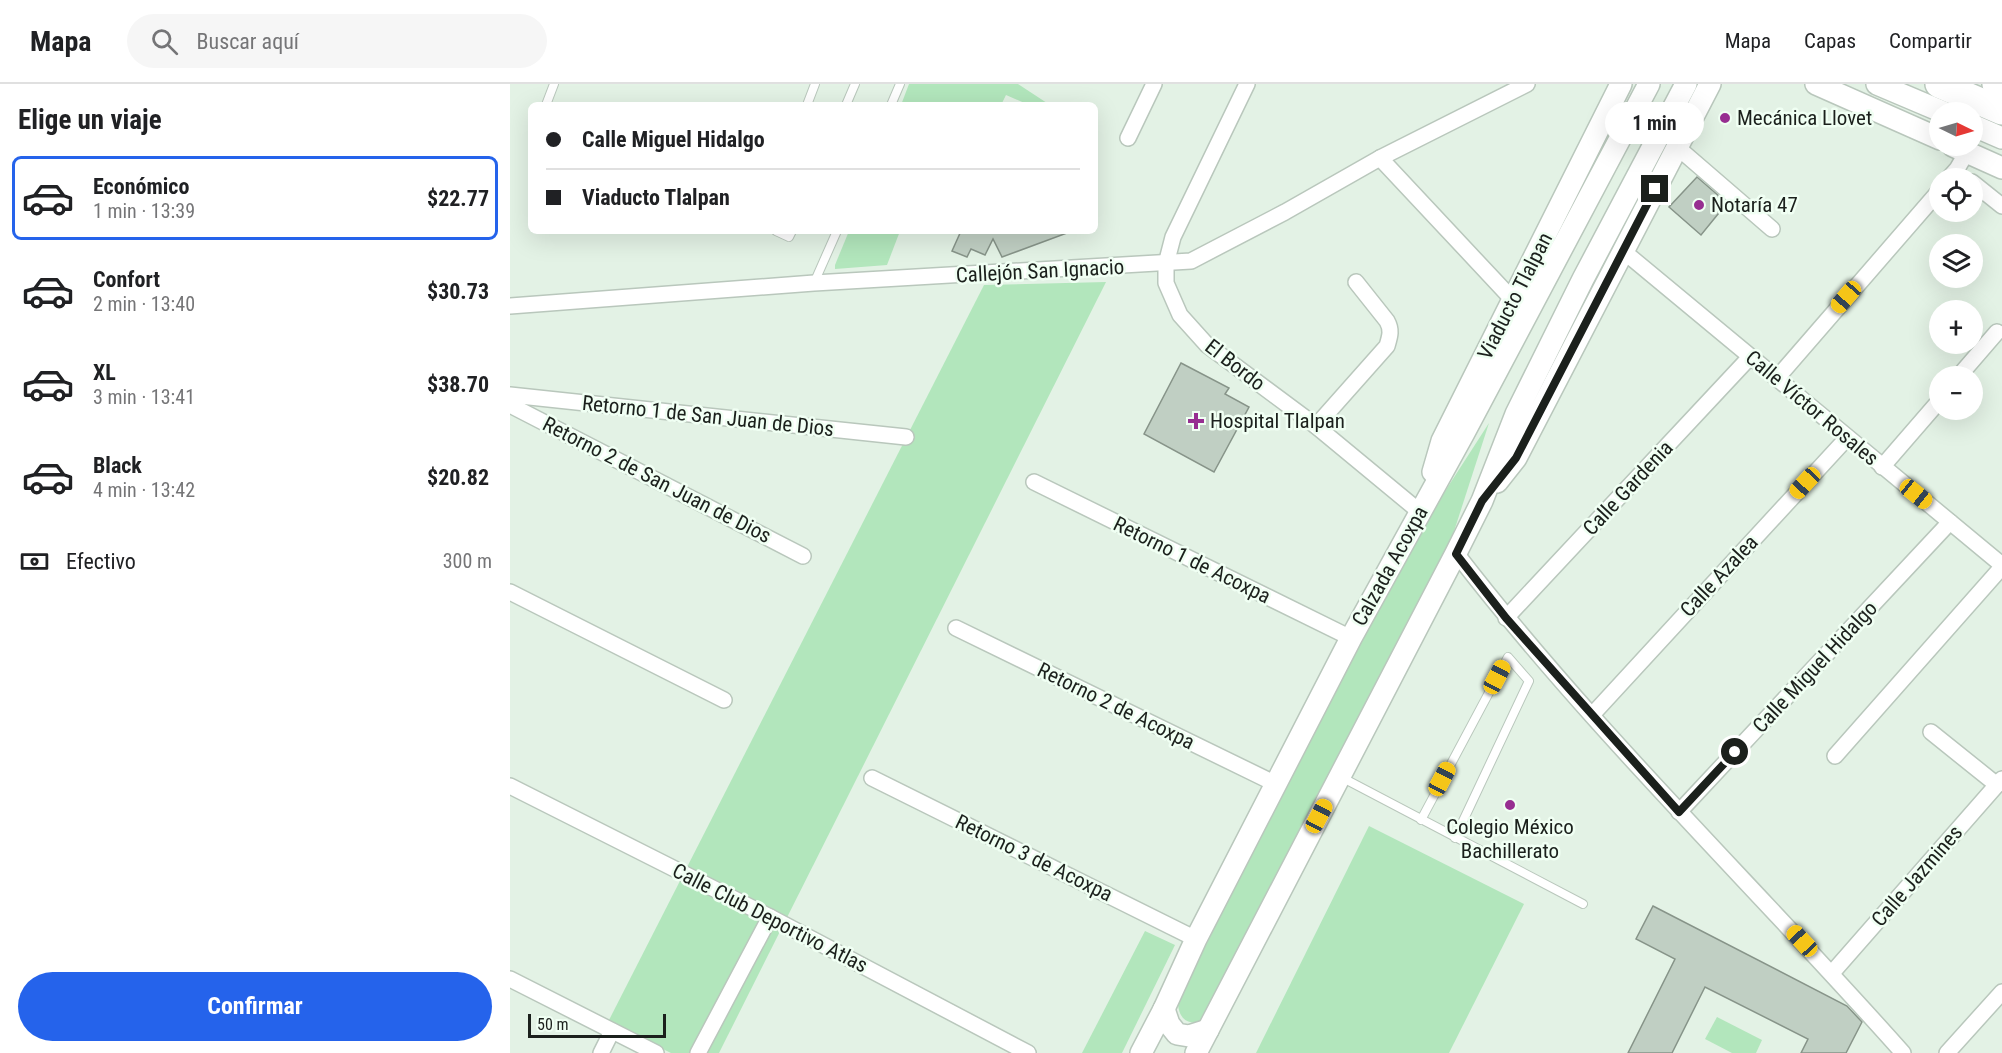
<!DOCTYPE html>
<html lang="es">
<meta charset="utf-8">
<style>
body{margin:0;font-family:"Roboto Condensed",sans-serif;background:#f6f6f6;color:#202124;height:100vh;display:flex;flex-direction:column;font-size:22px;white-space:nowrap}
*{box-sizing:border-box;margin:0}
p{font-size:20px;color:#757577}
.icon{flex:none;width:33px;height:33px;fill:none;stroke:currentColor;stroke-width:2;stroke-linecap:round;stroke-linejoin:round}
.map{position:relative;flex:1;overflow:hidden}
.sheet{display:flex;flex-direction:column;background:#fff;width:510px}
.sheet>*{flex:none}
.guide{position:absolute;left:18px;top:18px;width:570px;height:132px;border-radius:9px;box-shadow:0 6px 24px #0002;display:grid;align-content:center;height:132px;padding:0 18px;background:#fff}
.needle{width:39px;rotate:95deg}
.controls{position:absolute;left:1419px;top:18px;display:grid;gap:12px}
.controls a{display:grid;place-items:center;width:54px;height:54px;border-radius:50%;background:#fff;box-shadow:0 6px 24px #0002;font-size:30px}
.scale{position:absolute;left:18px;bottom:15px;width:138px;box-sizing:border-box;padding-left:6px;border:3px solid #1b201c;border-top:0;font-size:16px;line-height:21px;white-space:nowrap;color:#1b201c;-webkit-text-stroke:4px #f0fff3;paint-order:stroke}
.end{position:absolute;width:27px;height:27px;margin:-14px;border:8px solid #1b201c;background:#fff;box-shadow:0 0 0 3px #fff}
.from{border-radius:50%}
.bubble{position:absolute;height:42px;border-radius:21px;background:#fff;box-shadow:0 6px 24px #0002;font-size:20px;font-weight:700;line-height:42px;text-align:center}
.car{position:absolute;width:18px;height:36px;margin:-18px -9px;border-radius:8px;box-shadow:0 0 4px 2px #0007;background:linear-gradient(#f5c518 24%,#345 0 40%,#f5c518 0 76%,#345 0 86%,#f5c518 0)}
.guide b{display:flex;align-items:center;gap:21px;height:57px;font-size:22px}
.guide b+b{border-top:2px solid #e0e0e0}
.guide i{width:15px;height:15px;background:#202124}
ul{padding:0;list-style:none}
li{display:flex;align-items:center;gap:18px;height:84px;margin:0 12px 9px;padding:0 6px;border:3px solid transparent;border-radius:9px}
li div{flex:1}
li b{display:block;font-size:22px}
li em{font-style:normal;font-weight:700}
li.selected{border-color:#2563eb}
li>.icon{width:54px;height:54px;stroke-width:1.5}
h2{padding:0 18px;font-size:27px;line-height:72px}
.pay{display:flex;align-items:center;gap:15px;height:66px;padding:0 18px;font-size:22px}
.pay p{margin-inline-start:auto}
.action{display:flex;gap:12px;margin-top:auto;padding:12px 18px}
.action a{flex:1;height:69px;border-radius:36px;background:#2563eb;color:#fff;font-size:24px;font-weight:700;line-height:69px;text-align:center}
header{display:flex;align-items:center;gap:36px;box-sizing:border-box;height:84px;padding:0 30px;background:#fff;border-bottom:2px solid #e0e0e0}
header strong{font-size:28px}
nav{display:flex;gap:33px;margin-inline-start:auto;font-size:21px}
.search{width:420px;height:54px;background:#f6f6f6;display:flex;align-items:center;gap:15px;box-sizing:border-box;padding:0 21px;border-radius:33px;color:#757577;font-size:22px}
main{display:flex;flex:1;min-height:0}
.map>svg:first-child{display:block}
.green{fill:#b2e6bc}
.building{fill:#c0cfc3;stroke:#879489;stroke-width:1.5}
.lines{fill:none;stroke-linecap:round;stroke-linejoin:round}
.service-casing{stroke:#b9c7bc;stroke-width:10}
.minor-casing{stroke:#b9c7bc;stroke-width:18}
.secondary-casing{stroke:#b9c7bc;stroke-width:24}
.motorway-casing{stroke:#b9c7bc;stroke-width:30}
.service{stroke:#fff;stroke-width:8}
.minor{stroke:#fff;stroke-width:15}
.secondary{stroke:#fff;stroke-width:21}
.motorway{stroke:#fff;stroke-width:27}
.route{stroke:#1b201c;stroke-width:8}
.poi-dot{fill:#972e91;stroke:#f0fff3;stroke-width:2}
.labels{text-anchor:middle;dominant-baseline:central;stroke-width:5;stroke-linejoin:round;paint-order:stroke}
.poi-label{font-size:21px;fill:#1b201c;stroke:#f0fff3;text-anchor:start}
.street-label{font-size:21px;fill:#1b201c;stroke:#f0fff3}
</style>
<header>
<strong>Mapa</strong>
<div class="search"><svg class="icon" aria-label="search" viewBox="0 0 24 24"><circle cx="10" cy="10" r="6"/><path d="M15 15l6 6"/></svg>Buscar aquí</div>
<nav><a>Mapa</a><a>Capas</a><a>Compartir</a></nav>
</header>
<main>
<section class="sheet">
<h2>Elige un viaje</h2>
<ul>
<li class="selected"><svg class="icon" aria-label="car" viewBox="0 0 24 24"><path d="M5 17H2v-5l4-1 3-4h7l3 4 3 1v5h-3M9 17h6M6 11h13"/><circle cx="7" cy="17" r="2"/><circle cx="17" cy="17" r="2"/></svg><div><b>Económico</b><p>1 min · 13:39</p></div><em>$22.77</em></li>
<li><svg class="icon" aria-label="car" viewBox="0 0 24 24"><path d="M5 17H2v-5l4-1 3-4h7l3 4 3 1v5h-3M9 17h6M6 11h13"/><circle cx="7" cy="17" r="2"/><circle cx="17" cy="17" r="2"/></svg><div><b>Confort</b><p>2 min · 13:40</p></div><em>$30.73</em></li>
<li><svg class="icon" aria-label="car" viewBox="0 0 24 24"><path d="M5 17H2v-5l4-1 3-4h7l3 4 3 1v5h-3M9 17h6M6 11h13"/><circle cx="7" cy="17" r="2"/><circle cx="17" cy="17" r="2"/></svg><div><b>XL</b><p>3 min · 13:41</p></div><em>$38.70</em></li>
<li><svg class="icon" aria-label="car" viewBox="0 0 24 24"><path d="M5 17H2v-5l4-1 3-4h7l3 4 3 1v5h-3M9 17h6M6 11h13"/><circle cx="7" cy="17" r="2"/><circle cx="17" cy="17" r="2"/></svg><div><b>Black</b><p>4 min · 13:42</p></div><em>$20.82</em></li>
</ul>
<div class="pay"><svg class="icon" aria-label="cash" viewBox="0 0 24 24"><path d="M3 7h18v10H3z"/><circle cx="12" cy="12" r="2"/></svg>Efectivo<p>300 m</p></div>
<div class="action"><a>Confirmar</a></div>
</section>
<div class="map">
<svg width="1492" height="969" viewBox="0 0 1492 969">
<rect width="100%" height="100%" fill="#e3f2e5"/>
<!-- green -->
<g class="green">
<polygon points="399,0 508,0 540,21 519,21 496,11 491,21 391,21"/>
<polygon points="339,147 390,147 377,181 325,185 325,181"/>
<polygon points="596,198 209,969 161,969 98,938 474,201"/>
<path d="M 979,339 L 936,472 L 694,936 C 679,943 668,935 668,918 L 765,720 L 912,443 Z"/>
<polygon points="859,742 1014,820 939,969 746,969"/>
<polygon points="635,847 665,861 612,969 572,969"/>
<polygon points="1207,933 1252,956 1246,969 1222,969 1195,955"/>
</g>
<!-- building -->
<g class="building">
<polygon points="1187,93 1217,119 1191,151 1159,123"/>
<polygon points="451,147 557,147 557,149 492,173 483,155 475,171 461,165 457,173 442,167"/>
<polygon points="671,279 719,304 715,310 739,323 704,388 634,350"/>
<polygon points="1143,822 1337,922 1352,938 1336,969 1291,969 1298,955 1195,903 1162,969 1118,969 1165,875 1126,855"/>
</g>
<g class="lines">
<defs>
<g id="service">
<polyline points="36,21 44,0"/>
<polyline points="297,21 305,0"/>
<polyline points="336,21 345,0"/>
<polyline points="381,21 390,0"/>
<polyline points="266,147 279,153 282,147"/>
<polyline points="304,199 327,147"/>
<polyline points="831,693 1073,820"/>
<polyline points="911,736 998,573 1019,597 945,754"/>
</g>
<g id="minor">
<polyline points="737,0 663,153 656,180 656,199 670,231 697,261 806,342 910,428"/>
<polyline points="618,54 644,0"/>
<polyline points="1167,63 1262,145"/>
<polyline points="870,74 1003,216"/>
<polyline points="1439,94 1447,85 1457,68"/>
<polyline points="1462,98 1492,122"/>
<polyline points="1112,166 1492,481"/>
<polyline points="0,222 304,199 681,177 775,128 870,74 1017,0"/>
<polyline points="1449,292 1487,248"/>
<polyline points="1267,294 1430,106"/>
<polyline points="0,311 396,353"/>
<polyline points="0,321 293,472"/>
<path d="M 806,342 L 877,262 C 880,252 882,246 877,237 L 846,198"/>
<polyline points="1372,383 1430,316"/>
<polyline points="524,398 841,554"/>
<path d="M 946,469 C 1083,647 1245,802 1393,969"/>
<polyline points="0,508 214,616"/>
<polyline points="996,534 1240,273"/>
<polyline points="446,544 766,700"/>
<polyline points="1082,631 1337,354"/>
<polyline points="1421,648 1487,701"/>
<polyline points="1325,672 1492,483"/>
<polyline points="362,694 686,855"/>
<polyline points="0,702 260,833 518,969"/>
<polyline points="1169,728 1440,438"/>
<polyline points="1322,889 1492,695"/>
<polyline points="0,895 146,969"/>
<polyline points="91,969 102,947"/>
<polyline points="188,969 260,833"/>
<polyline points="1437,969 1492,908"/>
</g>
<g id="secondary">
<polyline points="1306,0 1430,55"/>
<polyline points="1367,0 1433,28"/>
<polyline points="1462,41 1492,54"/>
<polyline points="1443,62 1492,84"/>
<polyline points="923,388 932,357 1111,0"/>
<polyline points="987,398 1006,374 1200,0"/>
<polyline points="654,925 659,940 667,950 679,952 698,946"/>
<polyline points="631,969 654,925 686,855 841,554 954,349 1139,0"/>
<polyline points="686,969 946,469 972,417 1006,330 1073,195 1176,0"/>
</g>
<g id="motorway">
<polyline points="1429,0 1492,27"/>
<polyline points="1486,0 1492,3"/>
</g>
</defs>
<!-- service casing -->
<use href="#service" class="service-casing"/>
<!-- minor casing -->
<use href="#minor" class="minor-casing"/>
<!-- secondary casing -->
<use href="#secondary" class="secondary-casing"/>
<!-- motorway casing -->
<use href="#motorway" class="motorway-casing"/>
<!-- service -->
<use href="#service" class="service"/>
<!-- minor -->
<use href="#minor" class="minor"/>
<!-- secondary -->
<use href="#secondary" class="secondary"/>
<!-- motorway -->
<use href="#motorway" class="motorway"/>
</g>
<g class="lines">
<!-- route -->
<polyline class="route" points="1145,105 1006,374 972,417 946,470 996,534 1169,728 1225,668"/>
</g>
<!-- markers -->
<g class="poi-dot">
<circle cx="1215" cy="34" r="6"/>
<circle cx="1189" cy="121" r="6"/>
<path d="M683 328h6v6h6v6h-6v6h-6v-6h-6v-6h6z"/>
<circle cx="1000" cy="721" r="6"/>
</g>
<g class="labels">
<!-- poi labels -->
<g class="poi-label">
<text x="1227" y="34">Mecánica Llovet</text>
<text x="1201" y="121">Notaría 47</text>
<text x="700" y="337">Hospital Tlalpan</text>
<text x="1000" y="743" text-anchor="middle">Colegio México<tspan x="1000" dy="24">Bachillerato</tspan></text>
</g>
<!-- street labels -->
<g class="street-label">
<text transform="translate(530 187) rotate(-3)">Callejón San Ignacio</text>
<text transform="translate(1005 212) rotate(-63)">Viaducto Tlalpan</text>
<text transform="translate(725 281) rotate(38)">El Bordo</text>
<text transform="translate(1302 324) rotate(40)">Calle Víctor Rosales</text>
<text transform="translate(198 332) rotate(6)">Retorno 1 de San Juan de Dios</text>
<text transform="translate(147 396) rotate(27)">Retorno 2 de San Juan de Dios</text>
<text transform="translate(1118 404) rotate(-47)">Calle Gardenia</text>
<text transform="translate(682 476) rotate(26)">Retorno 1 de Acoxpa</text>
<text transform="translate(880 482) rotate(-61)">Calzada Acoxpa</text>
<text transform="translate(1209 492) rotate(-47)">Calle Azalea</text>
<text transform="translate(1305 583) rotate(-47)">Calle Miguel Hidalgo</text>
<text transform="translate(606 622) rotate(26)">Retorno 2 de Acoxpa</text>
<text transform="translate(524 774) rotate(26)">Retorno 3 de Acoxpa</text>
<text transform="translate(1407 792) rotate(-49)">Calle Jazmines</text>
<text transform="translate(260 834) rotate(27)">Calle Club Deportivo Atlas</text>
</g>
</g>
</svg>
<div class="controls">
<a><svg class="needle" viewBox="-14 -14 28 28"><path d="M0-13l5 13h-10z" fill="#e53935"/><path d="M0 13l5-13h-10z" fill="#757577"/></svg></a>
<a><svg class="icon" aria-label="locate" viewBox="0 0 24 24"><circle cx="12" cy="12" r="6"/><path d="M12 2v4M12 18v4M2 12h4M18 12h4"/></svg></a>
<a><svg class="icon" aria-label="layers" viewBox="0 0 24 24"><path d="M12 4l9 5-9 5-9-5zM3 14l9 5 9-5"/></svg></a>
<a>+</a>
<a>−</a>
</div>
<div class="scale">50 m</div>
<i class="end from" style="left:1225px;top:668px"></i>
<i class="end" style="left:1145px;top:105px"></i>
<div class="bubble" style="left:1095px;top:18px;width:99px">1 min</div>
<i class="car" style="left:1336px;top:213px;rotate:221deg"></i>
<i class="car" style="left:1295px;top:399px;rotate:223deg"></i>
<i class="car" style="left:1406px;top:410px;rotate:129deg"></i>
<i class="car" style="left:987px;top:593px;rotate:28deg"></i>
<i class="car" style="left:932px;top:695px;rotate:28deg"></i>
<i class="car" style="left:809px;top:732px;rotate:28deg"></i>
<i class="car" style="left:1292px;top:857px;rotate:317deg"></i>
<div class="guide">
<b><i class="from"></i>Calle Miguel Hidalgo</b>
<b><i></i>Viaducto Tlalpan</b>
</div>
</div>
</main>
